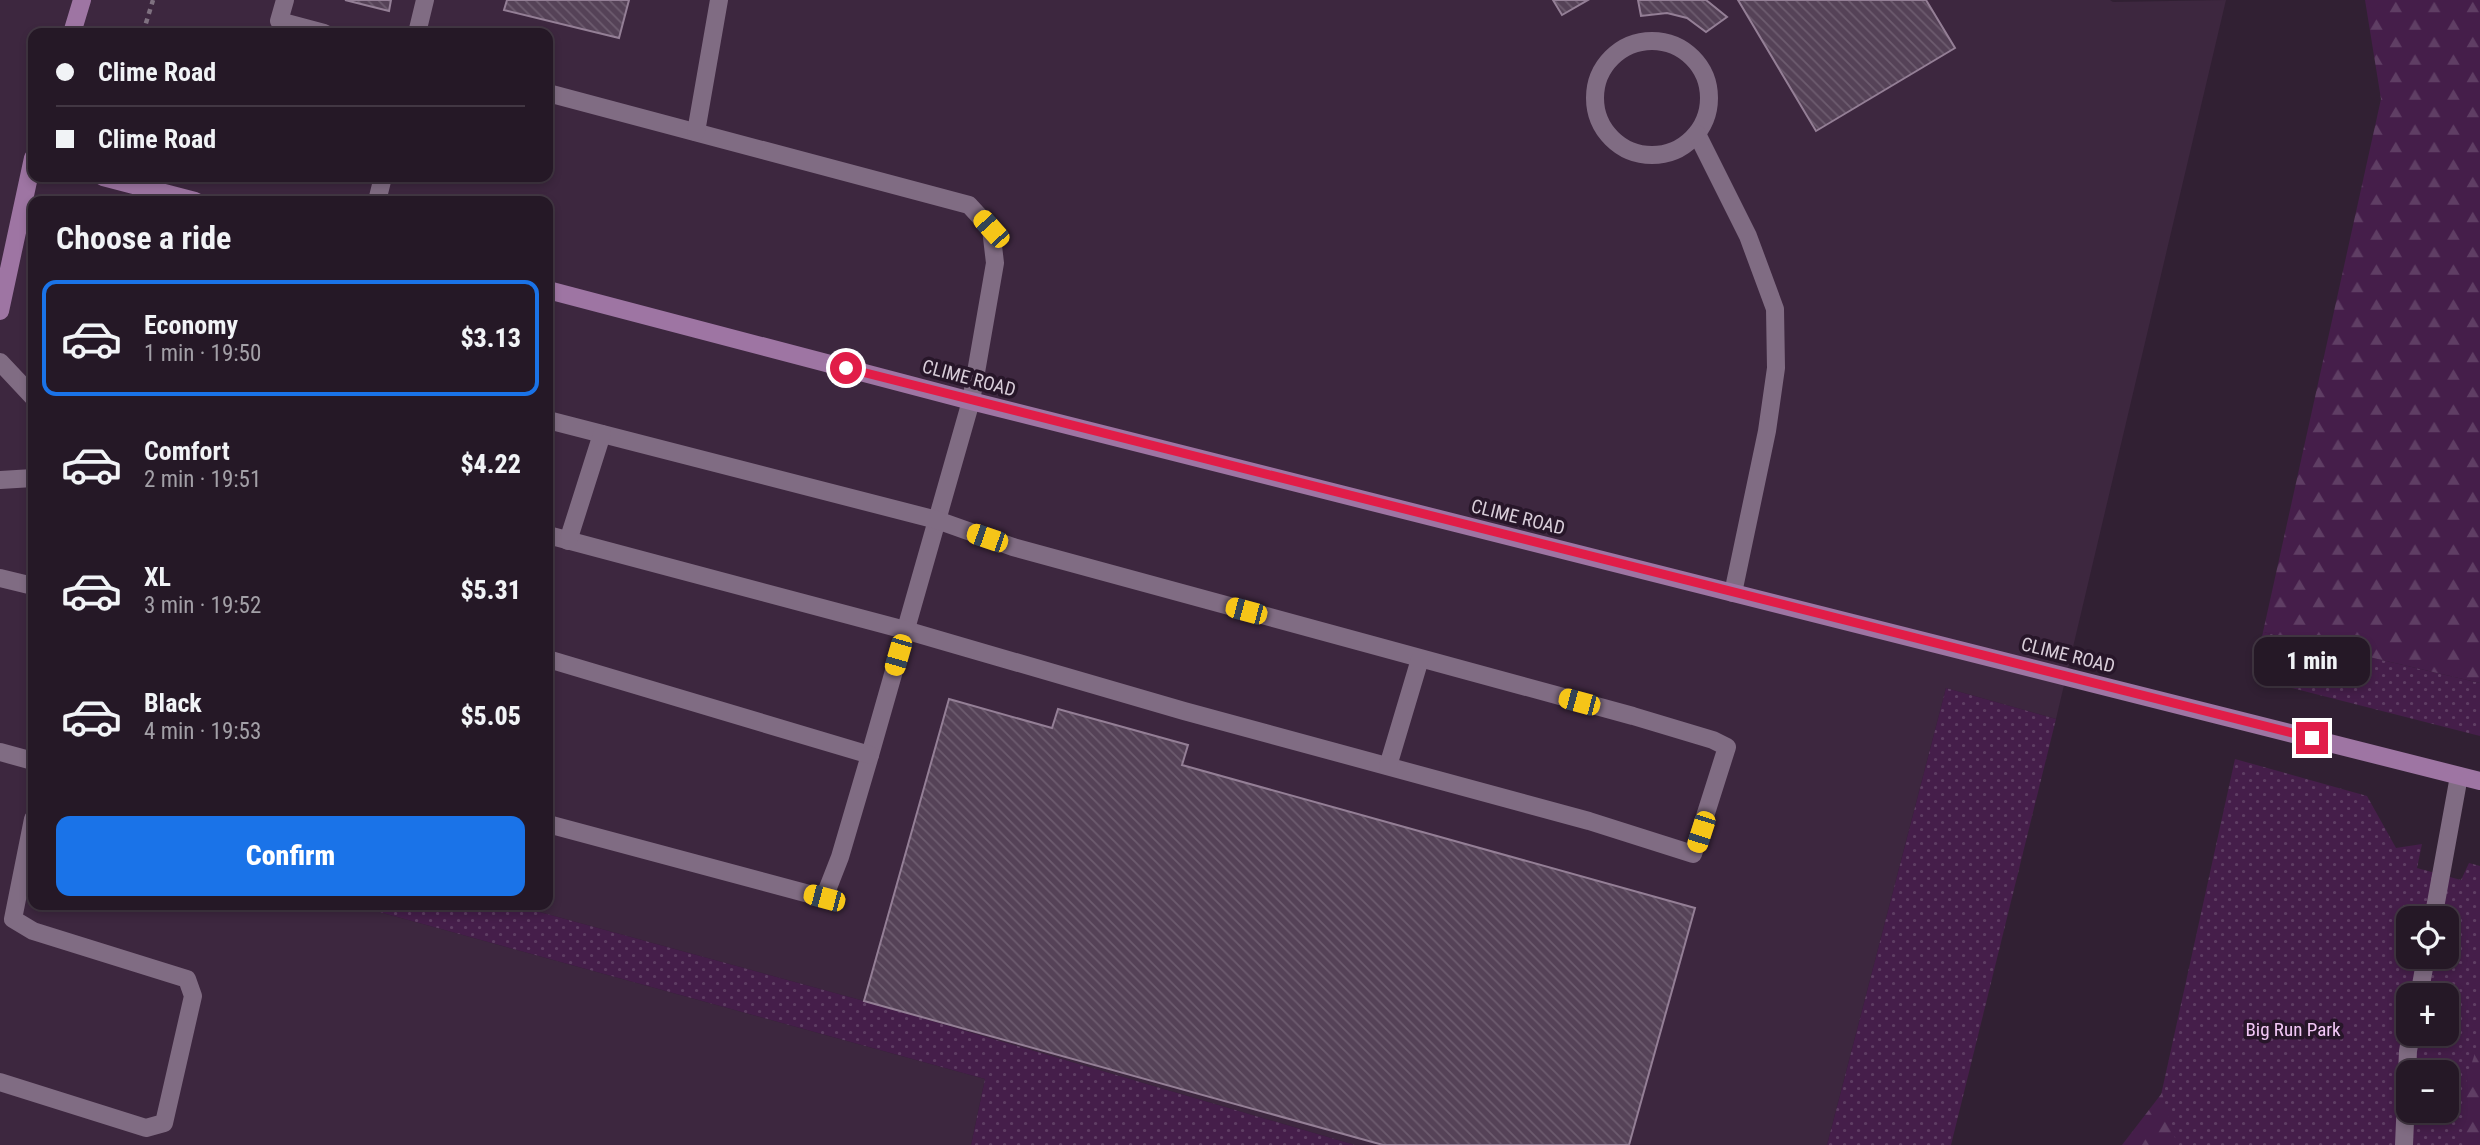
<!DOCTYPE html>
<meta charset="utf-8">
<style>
body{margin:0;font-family:"Roboto Condensed",sans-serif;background:#2d212e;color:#f1f3f6;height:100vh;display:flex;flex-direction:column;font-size:26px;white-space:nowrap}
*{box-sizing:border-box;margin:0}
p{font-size:23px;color:#a3a0a7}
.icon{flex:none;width:38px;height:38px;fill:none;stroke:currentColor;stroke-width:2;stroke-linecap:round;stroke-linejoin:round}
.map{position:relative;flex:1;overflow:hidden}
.sheet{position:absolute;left:28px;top:196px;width:525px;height:714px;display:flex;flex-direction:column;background:#251826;border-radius:14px;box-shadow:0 4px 10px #0003,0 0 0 2px #423743}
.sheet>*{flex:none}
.hud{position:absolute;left:28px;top:28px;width:525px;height:154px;border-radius:14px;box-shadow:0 4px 10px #0003,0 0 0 2px #423743;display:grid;align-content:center;height:154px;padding:0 28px;background:#251826}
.controls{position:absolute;left:2396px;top:906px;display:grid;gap:14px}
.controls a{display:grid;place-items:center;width:63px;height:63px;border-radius:14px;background:#251826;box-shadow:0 4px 10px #0003,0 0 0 2px #423743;font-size:35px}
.end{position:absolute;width:32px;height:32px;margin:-16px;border:9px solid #e11d48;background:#fff;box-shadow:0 0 0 4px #fff}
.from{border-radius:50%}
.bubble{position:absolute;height:49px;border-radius:14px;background:#251826;box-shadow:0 4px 10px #0003,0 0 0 2px #423743;font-size:23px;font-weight:800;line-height:49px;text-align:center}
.car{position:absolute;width:21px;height:42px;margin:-21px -10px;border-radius:9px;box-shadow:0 0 5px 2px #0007;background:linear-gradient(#f5c518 24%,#345 0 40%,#f5c518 0 76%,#345 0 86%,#f5c518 0)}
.hud b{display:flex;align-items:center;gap:24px;height:66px;font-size:26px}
.hud b+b{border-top:2px solid #423743}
.hud i{width:18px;height:18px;background:#f1f3f6}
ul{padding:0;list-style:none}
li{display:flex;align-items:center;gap:21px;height:116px;margin:0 14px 10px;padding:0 14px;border:4px solid transparent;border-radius:14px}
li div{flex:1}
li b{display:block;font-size:26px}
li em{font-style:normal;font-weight:800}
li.on{border-color:#1a73e8}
li>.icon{width:63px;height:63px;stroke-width:1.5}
h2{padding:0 28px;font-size:32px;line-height:84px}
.button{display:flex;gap:14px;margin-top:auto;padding:14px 28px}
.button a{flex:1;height:80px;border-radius:14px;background:#1a73e8;color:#fff;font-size:28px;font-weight:800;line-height:80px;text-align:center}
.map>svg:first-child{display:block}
.built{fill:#3d273f;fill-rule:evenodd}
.grass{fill:url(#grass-dots);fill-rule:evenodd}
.forest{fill:url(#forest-firs)}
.building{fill:url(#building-back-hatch);stroke:#947f96;stroke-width:2}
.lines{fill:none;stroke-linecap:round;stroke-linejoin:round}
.path{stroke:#7f7180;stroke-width:4.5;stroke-dasharray:5 5;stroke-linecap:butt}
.minor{stroke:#806c83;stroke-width:18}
.major{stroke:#9e75a3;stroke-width:18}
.route{stroke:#e11d48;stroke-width:9}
.labels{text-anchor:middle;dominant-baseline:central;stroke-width:7;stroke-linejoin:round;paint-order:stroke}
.street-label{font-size:19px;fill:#d8cdd9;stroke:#271629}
.park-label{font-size:19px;fill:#f3c8f7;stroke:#271629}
</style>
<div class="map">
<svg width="2480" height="1145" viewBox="0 0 2480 1145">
<defs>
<pattern id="grass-dots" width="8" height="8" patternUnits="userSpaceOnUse" patternTransform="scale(1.75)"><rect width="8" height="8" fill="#451e4a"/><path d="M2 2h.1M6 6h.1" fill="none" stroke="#5f3e64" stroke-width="1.8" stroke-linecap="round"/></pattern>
<pattern id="forest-firs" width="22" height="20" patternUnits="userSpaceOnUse" patternTransform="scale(1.75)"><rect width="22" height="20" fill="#451e4a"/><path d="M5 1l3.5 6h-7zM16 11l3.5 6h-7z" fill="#5f3e64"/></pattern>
<pattern id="building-back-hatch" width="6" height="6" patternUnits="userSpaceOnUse" patternTransform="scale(1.75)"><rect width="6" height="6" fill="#554257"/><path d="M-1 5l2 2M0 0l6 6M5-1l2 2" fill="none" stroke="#6d5c6f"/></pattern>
</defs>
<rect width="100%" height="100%" fill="#312033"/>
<!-- built -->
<path class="built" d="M 0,0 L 2110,0 L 2113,2 L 2226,0 L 2056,719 L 1946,688 L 1827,1145 L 1355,1145 L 864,1001 L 514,905 L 548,905 L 548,201 L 33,201 L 33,905 L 354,905 L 985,1079 L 971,1145 L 0,1145 ZM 33,33 L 548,33 L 548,177 L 33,177 Z"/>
<!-- grass -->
<g class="grass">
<polygon points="2263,632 2480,683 2480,736 2253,678"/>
<polygon points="1946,688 2056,719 1951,1145 1827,1145"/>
<path d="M 2235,759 L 2367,796 L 2396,848 L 2422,844 L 2417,868 L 2461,880 L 2469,863 L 2480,866 L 2480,1145 L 2150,1145 ZM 2408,919 L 2446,919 L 2446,957 L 2408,957 ZM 2408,996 L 2446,996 L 2446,1034 L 2408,1034 ZM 2408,1073 L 2446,1073 L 2446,1111 L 2408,1111 Z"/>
<polygon points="354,905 514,905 864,1001 1355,1145 971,1145 985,1079"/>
</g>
<!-- forest -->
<g class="forest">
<polygon points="2365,0 2480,0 2480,683 2263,632 2381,99"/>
<polygon points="2480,1036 2480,1145 2466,1145 2464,1089"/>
<polygon points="2162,1093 2177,1145 2122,1145"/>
</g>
<!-- building -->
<g class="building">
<polygon points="345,0 391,0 389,11"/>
<polygon points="507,0 629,0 619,38 504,10"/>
<polygon points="1553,0 1588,0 1562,15"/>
<polygon points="1638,0 1706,0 1727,17 1706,32 1687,18 1667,13 1641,16"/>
<polygon points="1738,0 1926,0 1955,48 1816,131"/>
<polygon points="949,699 1052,728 1058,709 1188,745 1182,765 1695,908 1629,1145 1383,1145 864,1001"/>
</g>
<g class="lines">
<!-- path -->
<polyline class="path" points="143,33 153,0"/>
<!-- minor -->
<g class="minor">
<polyline points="285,0 279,21 324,33"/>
<polyline points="417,33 425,0"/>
<circle cx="1652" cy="98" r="57"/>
<polyline points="548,93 969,205 991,229 995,263 971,401 870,755 840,857 824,898 548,824"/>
<polyline points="696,132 719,0"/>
<polyline points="1697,134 1748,236 1775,309 1776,368 1767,431 1733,593"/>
<polyline points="377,201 383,177"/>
<polyline points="0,362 33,397"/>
<polyline points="548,420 937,520 1013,547 1633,716 1713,740 1727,747 1693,854 1589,821 1184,711 905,630 548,535"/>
<polyline points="0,480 33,478"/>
<polyline points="568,541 602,434"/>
<polyline points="0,578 33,586"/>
<polyline points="548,659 870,755"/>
<polyline points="0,752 33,761"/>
<polyline points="1388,766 1420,659"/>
<polyline points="2433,919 2459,776"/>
<polyline points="2419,996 2426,957"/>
<polyline points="0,1082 146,1128 164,1123 193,996 187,979 33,931 13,919 33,819"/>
<polyline points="2404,1145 2408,1051 2411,1034"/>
</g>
<!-- major -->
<g class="major">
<polyline points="72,33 82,0"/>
<polyline points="103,177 195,201"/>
<polyline points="548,290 971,401 2480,781"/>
<polyline points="0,311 33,158"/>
</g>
</g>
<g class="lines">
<!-- route -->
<polyline class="route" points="846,368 2312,738"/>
</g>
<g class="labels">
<!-- street labels -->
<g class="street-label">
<text transform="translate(969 378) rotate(15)">CLIME ROAD</text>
<text transform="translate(1518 517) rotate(14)">CLIME ROAD</text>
<text transform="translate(2068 655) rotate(14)">CLIME ROAD</text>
</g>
<!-- park labels -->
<g class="park-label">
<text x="2293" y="1029">Big Run Park</text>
</g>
</g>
</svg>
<div class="controls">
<a><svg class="icon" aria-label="locate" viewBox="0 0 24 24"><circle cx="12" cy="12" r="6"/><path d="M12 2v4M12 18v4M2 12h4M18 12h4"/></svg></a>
<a>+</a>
<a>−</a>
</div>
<i class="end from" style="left:846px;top:368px"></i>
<i class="end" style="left:2312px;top:738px"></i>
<div class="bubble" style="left:2254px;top:637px;width:116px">1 min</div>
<i class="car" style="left:991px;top:229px;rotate:318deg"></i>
<i class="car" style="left:987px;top:538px;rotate:289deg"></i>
<i class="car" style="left:1246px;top:611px;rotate:285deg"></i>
<i class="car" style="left:898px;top:655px;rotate:196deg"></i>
<i class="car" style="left:1579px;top:702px;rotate:285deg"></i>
<i class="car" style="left:1701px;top:832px;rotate:198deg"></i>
<i class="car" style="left:824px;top:898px;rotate:285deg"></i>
<div class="hud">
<b><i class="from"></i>Clime Road</b>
<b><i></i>Clime Road</b>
</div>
<section class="sheet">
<h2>Choose a ride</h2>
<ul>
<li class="on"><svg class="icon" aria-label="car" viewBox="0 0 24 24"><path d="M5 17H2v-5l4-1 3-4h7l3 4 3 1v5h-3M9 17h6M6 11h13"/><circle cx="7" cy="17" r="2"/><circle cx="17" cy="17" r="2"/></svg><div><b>Economy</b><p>1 min · 19:50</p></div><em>$3.13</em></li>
<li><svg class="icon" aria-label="car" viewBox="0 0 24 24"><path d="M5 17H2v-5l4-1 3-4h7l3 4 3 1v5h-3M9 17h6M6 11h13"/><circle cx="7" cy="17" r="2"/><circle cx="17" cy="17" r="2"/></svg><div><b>Comfort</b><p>2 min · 19:51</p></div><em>$4.22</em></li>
<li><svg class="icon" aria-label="car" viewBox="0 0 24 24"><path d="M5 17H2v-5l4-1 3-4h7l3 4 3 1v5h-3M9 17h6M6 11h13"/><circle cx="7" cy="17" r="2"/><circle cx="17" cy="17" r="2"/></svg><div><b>XL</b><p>3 min · 19:52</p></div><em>$5.31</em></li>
<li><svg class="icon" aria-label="car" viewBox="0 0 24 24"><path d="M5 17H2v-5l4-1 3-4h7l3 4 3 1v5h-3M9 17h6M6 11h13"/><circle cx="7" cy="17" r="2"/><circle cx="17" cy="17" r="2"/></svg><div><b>Black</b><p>4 min · 19:53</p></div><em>$5.05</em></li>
</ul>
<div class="button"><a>Confirm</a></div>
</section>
</div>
